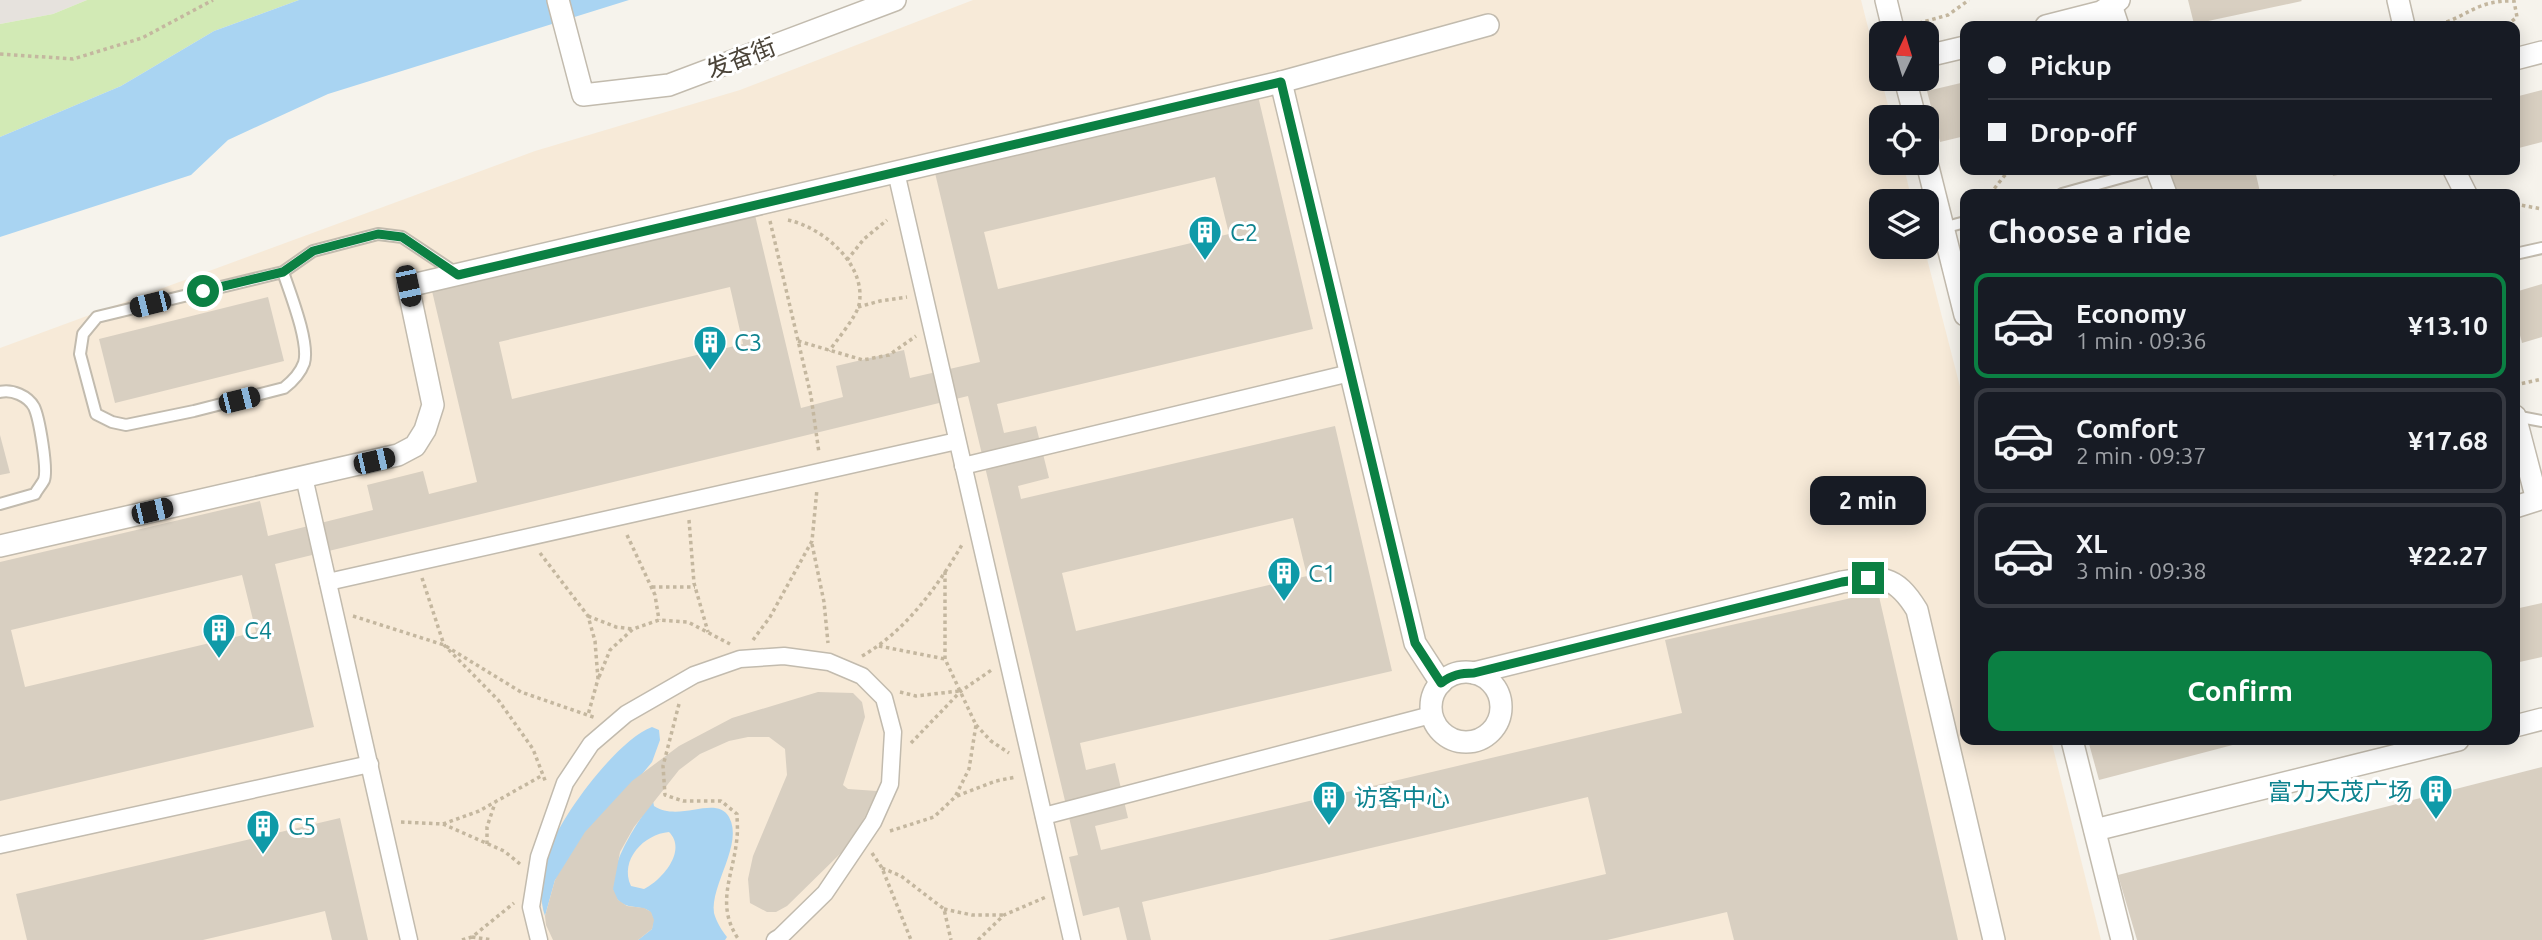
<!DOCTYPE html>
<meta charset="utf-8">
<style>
body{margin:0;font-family:Ubuntu,"Noto Sans SC",sans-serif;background:#20242c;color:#f1f3f6;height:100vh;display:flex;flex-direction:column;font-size:26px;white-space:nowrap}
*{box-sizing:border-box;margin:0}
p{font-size:23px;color:#9ea1a6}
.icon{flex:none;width:38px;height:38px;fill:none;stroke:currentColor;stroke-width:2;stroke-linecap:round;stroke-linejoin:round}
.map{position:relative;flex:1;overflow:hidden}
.side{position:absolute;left:1960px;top:189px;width:560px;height:556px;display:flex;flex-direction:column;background:#171b24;border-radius:14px;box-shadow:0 4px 18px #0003}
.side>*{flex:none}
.top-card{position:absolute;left:1960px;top:21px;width:560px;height:154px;border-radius:14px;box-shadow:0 4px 18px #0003;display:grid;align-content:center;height:154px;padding:0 28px;background:#171b24}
.needle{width:46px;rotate:4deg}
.fabs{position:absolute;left:1869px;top:21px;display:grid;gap:14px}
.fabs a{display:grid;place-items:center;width:70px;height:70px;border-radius:14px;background:#171b24;box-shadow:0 4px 18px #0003;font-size:35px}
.end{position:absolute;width:32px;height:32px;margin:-16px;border:9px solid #0b8043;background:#fff;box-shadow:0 0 0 4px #fff}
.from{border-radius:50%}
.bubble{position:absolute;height:49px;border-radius:14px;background:#171b24;box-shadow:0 4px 18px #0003;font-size:23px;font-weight:700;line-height:49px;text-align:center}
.car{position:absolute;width:21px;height:42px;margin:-21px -10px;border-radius:9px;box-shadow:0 0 5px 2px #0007;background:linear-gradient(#222 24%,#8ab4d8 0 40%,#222 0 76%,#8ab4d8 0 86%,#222 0)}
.top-card b{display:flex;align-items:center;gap:24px;height:66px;font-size:26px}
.top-card b+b{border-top:2px solid #363941}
.top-card i{width:18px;height:18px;background:#f1f3f6}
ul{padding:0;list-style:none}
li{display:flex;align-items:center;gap:21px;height:105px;margin:0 14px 10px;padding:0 14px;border:4px solid #363941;border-radius:14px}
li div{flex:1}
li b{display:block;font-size:26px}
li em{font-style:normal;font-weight:700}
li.on{border-color:#0b8043}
li>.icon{width:63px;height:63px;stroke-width:1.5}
h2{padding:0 28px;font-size:32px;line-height:84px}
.cta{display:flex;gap:14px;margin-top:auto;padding:14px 28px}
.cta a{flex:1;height:80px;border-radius:14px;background:#0b8043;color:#fff;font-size:28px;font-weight:700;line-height:80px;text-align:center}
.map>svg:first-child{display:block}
.commercial{fill:#f7ead8}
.industrial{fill:#e6e2dd}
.green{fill:#d2eab5}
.water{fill:#a9d4f2;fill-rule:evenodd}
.building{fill:#d8cfc1;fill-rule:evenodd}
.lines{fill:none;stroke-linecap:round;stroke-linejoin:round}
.service-casing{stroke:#c2bbae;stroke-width:14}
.pedestrian-casing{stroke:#c2bbae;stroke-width:19}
.minor-casing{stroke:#c2bbae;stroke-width:24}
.path{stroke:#c4b79f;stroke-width:3.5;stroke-dasharray:3.5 3.5;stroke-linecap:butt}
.service{stroke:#fff;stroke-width:10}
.pedestrian{stroke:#fff;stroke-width:16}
.minor{stroke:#fff;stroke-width:21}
.route{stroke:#0b8043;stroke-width:9}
.labels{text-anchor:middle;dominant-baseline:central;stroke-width:6;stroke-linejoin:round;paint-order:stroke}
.street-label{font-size:24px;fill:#4b4439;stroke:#fff}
.culture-label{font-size:24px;fill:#0d838f;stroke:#fff;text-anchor:start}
</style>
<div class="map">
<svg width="2542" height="940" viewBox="0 0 2542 940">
<rect width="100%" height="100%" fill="#f6f3ec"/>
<!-- commercial -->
<polygon class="commercial" points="973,0 1861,0 1891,117 1881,117 1881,163 1903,163 1912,201 1881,201 1881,247 1924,247 1965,406 1965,740 2051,740 2101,940 0,940 0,348 535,151 740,90"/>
<!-- industrial -->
<polygon class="industrial" points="0,0 87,0 53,14 0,24"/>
<!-- green -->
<polygon class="green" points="87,0 299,0 214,31 121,86 0,137 0,24 53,14"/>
<!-- water -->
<g class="water">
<polygon points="299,0 629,0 328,94 228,140 191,175 0,237 0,137 121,86 214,31"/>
<path d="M 652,727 L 659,730 L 660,740 L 652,762 L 555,880 L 545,916 C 538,897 542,870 549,851 C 560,817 618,739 652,727 Z"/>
<path d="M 653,801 L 654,806 C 680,823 716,794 729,817 C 744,844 710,885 714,913 C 716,921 722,931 727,937 L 725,940 L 638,940 L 652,929 C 658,897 630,915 617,899 C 600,877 639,819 653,801 ZM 669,832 C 688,851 661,881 644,889 L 631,886 C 619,860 644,834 669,832 Z"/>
</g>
<!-- building -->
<g class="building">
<polygon points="2188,0 2301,0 2302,1 2194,24"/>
<polygon points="1965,82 1965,136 1940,142 1927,91"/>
<polygon points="2542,90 2542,142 2515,149 2515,97"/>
<path d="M 1258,96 L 1313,329 L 997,404 L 1004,433 L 1036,426 L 1049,478 L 1018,486 L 1021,499 L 1335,426 L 1392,671 L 1080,743 L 1086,770 L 1115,763 L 1128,818 L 1095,826 L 1101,850 L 1682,713 L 1665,640 L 1878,592 L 1958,940 L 1734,940 L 1727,912 L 1607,940 L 1328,940 L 1606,874 L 1588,797 L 1142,902 L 1151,940 L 1127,940 L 1119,907 L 1083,916 L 1069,857 L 1078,855 L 968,396 L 275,564 L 314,727 L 0,801 L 0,562 L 260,501 L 268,536 L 373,510 L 367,485 L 423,471 L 429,494 L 477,482 L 432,291 L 755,215 L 801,408 L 843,397 L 836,366 L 904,350 L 910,378 L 980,362 L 935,173 ZM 1215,177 L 1229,234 L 998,289 L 984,232 ZM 730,287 L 743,344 L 512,399 L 499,342 ZM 1293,518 L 1307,576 L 1076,631 L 1062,573 ZM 242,575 L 256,632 L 25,687 L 11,630 Z"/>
<polygon points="2170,170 2255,170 2260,192 2251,194 2176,194"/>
<polygon points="2332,170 2356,170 2357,171 2333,176"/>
<polygon points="2542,284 2542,337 2522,343 2515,316 2515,292"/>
<polygon points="268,297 284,361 115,403 99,339"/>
<polygon points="0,435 10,473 0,475"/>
<polygon points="2542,603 2542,657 2515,663 2515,609"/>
<polygon points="818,692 853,693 862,702 865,717 843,785 848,789 877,791 861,825 841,853 787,906 776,912 767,912 750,903 748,879 753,856 787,775 785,749 769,737 748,737 729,741 700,754 679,770 634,827 620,852 613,889 618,900 627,906 644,908 651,912 654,920 652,929 638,940 553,940 546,925 545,916 555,880 585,832 632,781 679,746 732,718"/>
<polygon points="2088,740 2247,740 2248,741 2099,780"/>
<polygon points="2542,767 2542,940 2137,940 2118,875"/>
<polygon points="340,818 368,940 332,940 325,911 203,940 27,940 16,894"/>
</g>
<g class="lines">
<defs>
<g id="service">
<polyline points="2062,194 2148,170"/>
<polyline points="1943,228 1965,222"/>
<polyline points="2515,254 2542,248"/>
<path d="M 283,272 C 290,293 310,343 304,363 C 300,374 293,381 284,388 L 194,411 L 126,425 L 112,422 L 96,414 L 80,354 L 83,334 L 97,317 L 283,272 L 313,251 L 378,234 L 402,237 L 456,273"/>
<path d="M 0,392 C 12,389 28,396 34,407 C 39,417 48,469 44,480 C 42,484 37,490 35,494 L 0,504"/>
<polyline points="2515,416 2542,421"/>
</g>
<g id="pedestrian">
<polyline points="896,172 1072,940"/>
<polyline points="963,466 1350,373"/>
<polyline points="304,477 409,940"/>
<polyline points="328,582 957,441"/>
<polyline points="1044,816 1431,715"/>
<polyline points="0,845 370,764"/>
<polyline points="539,940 531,907 539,857 565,783 591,744 626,714 694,675 740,659 784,656 829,662 862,676 884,698 893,732 890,784 873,822 825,893 780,937 775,940"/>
</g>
<g id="minor">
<polyline points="558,0 583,95 669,85 895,0"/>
<polyline points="1886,0 1894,33"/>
<polyline points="2398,0 2404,26"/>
<polyline points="2111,5 2118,26"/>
<polyline points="2046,26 2101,12 2119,0"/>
<polyline points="1927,56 1965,47"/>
<polyline points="2515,59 2542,52"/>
<polyline points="1905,79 1915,117"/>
<polyline points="1281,82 1415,643 1441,683"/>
<polyline points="1927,163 1965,315"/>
<polyline points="2157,170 2166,194"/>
<polyline points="2454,170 2466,194"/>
<polyline points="2515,416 2537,500 2515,507"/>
<polyline points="0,546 398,455 415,446 425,430 433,405 408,286 1281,82 1488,25"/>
<circle cx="1466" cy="707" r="35"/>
<path d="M 1474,673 L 1842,582 C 1881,576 1895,574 1917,610 L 1994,940"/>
<polyline points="2515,726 2542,719"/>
<polyline points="2072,740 2122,940"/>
<polyline points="2095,830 2458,740"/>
</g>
</defs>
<!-- service casing -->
<use href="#service" class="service-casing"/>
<!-- pedestrian casing -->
<use href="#pedestrian" class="pedestrian-casing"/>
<!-- minor casing -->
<use href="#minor" class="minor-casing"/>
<!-- path -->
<g class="path">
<polyline points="1912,25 1948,15 1969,0"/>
<path d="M 2433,26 C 2468,18 2474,0 2514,1 L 2517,17 L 2506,26"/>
<polyline points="0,54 73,59 142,38 213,0"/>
<polyline points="1990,194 2009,170"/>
<polyline points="2515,204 2542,209"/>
<path d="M 788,220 C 824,228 867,265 859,305 C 856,317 837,340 829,351"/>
<polyline points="770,221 811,396 819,453"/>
<polyline points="847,260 864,239 887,220"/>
<polyline points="858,307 880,301 907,297"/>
<polyline points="798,341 863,360 889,355 916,336"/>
<polyline points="2515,385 2542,379"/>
<polyline points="689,520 694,583 708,632"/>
<polyline points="627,535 655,595 659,620"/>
<polyline points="812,544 824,602 828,643"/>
<polyline points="540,553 588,616 595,641 598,679 588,715"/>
<polyline points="422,578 444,645 499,701 533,749 546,783"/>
<polyline points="652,587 695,587"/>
<polyline points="353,616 444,645 521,692 596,718"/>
<polyline points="588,616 616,627 633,629"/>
<polyline points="753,640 770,617 812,541 817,489"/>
<polyline points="879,646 945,659"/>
<path d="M 862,656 C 906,631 938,586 963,543"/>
<polyline points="599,677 610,650 633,629 659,620 688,622 730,644"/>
<polyline points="900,692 916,696 959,691"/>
<path d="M 679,704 L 663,766 L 665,795 L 683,801 L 721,801 L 737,814 C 737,821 738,829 737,837 C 734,875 714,904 739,940"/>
<polyline points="976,725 991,741 1009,753"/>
<polyline points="911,743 961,691 993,669"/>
<polyline points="957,796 996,781 1016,777"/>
<polyline points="401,822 443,824 504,851 520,864"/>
<polyline points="443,824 479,811 543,775"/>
<polyline points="890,831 934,817 955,797 969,769 976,725 945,659 945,570"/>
<polyline points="487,844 487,827 495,803"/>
<polyline points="872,853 882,868 911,940"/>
<polyline points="882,868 901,876 944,909 951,940"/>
<polyline points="944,909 972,915 1004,915"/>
<polyline points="472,937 492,940"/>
<polyline points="462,940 472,937 514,903"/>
<polyline points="978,940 1004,915 1046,897"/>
</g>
<!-- service -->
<use href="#service" class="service"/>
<!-- pedestrian -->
<use href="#pedestrian" class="pedestrian"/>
<!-- minor -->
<use href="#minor" class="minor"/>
</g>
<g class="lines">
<!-- route -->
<path class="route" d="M 203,291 L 283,272 L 313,251 L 378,234 L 402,237 L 458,275 L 1281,82 L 1415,643 L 1441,683 C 1452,675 1460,673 1474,673 L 1842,582 L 1868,578"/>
</g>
<!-- icons -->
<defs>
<symbol id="building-pin" viewBox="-11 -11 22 30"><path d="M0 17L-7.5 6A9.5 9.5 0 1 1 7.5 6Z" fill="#0f9aa8" stroke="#fff"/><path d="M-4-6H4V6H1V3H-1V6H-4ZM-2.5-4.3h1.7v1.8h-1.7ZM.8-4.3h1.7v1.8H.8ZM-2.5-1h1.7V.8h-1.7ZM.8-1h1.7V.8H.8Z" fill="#fff"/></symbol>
</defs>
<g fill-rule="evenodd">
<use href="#building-pin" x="1186" y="213" width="38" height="52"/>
<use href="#building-pin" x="691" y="323" width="38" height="52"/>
<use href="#building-pin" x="1265" y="554" width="38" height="52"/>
<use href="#building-pin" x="200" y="611" width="38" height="52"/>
<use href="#building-pin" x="2417" y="772" width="38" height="52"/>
<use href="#building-pin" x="1310" y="778" width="38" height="52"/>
<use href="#building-pin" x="244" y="807" width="38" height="52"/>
</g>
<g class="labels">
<!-- street labels -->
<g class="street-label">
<text transform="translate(741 58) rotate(-21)">发奋街</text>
</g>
<!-- culture labels -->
<g class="culture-label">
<text x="1230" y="232">C2</text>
<text x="734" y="342">C3</text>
<text x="1308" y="573">C1</text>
<text x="244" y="630">C4</text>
<text x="2412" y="791" text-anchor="end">富力天茂广场</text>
<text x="1354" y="797">访客中心</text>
<text x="288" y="826">C5</text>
</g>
</g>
</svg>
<div class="fabs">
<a><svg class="needle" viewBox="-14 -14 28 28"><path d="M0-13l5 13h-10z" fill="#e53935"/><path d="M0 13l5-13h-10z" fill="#9ea1a6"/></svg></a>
<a><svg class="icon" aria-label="locate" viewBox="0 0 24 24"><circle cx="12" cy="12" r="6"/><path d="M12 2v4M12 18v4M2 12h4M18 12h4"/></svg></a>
<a><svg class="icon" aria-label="layers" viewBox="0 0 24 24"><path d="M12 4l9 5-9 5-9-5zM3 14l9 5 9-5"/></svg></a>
</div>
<i class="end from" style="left:203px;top:291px"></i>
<i class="end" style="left:1868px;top:578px"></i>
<div class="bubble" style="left:1810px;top:476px;width:116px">2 min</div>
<i class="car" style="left:408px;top:286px;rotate:168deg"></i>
<i class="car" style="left:150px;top:304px;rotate:256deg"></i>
<i class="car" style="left:239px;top:400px;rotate:76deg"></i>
<i class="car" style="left:374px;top:461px;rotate:77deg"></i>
<i class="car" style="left:152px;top:511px;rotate:77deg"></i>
<div class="top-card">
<b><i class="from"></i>Pickup</b>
<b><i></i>Drop-off</b>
</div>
<section class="side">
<h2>Choose a ride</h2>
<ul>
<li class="on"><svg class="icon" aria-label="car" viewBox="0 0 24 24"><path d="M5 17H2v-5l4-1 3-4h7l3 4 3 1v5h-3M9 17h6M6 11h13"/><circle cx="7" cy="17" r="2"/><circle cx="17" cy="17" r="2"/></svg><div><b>Economy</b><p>1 min · 09:36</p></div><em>¥13.10</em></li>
<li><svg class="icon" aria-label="car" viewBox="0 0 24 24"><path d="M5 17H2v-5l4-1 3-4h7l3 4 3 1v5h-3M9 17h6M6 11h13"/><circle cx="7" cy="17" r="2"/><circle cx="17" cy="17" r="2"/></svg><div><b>Comfort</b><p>2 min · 09:37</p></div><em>¥17.68</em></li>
<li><svg class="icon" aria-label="car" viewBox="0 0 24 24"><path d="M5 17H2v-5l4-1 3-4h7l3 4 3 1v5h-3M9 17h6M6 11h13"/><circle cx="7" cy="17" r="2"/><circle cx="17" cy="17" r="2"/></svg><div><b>XL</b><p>3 min · 09:38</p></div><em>¥22.27</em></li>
</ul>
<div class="cta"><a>Confirm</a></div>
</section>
</div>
